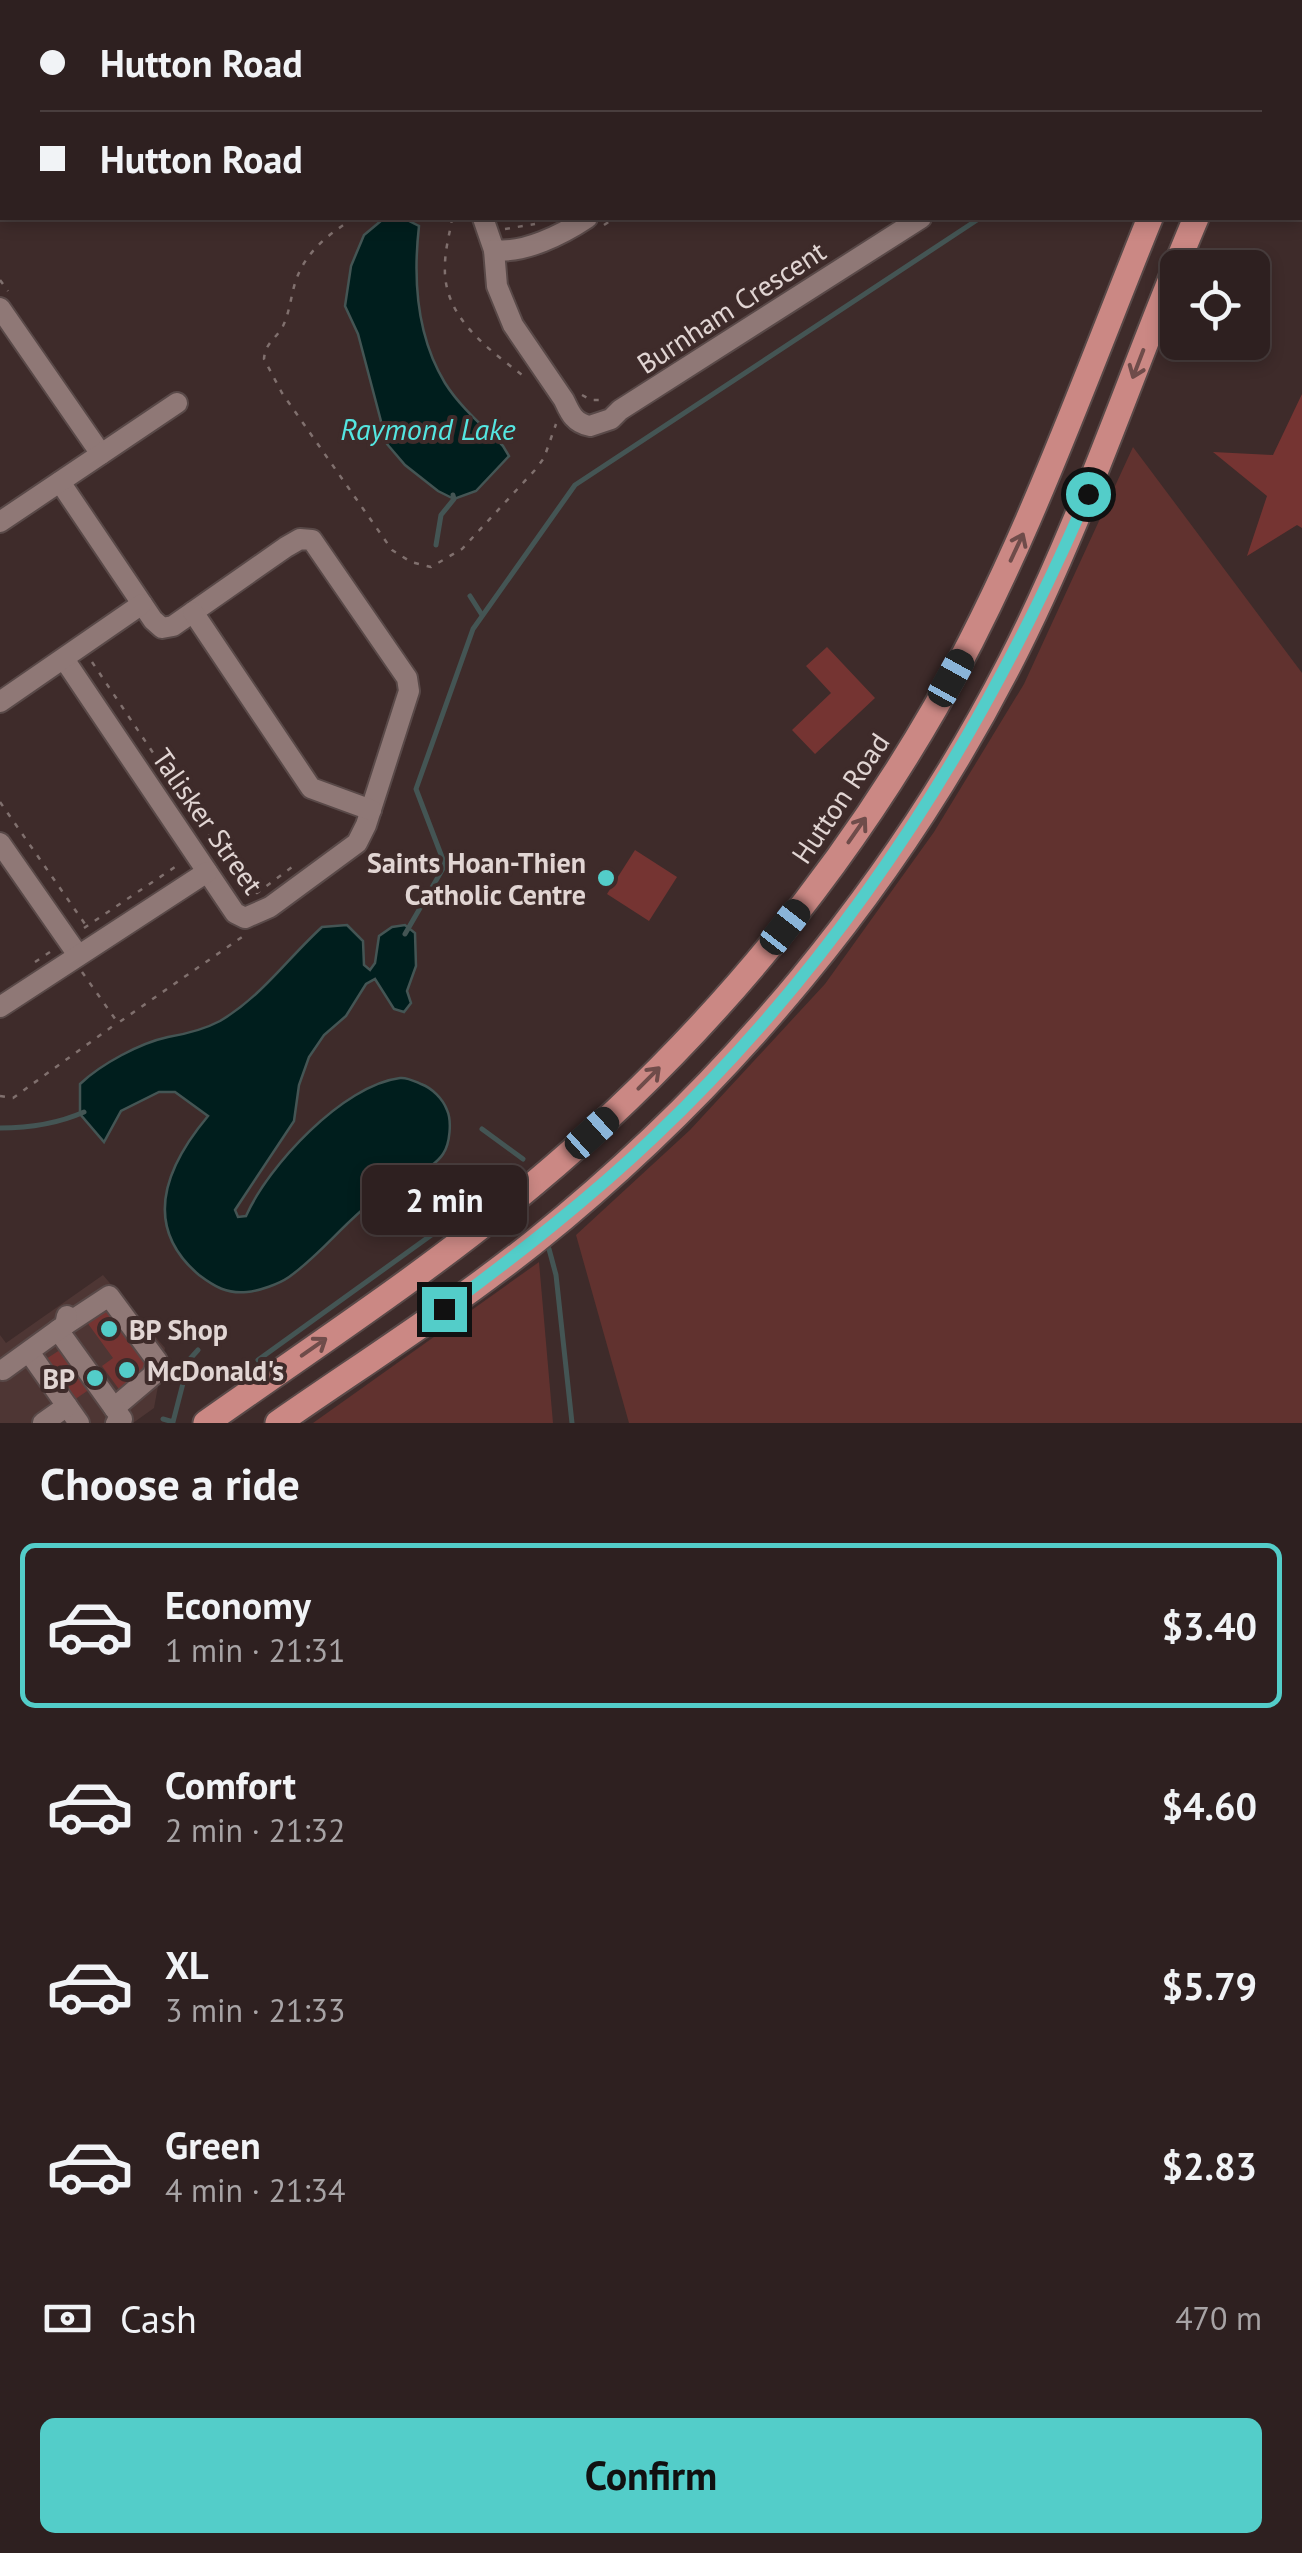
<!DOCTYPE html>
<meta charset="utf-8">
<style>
body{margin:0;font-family:"PT Sans",sans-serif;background:#362829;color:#f1f3f6;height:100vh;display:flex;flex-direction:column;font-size:38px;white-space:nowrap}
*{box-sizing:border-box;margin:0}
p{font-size:32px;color:#a7a3a5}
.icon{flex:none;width:55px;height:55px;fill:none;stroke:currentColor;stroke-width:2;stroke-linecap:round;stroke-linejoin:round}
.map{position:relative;height:1423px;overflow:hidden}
.drawer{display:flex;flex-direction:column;background:#2e2020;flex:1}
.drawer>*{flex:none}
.top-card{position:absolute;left:0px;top:0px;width:1302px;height:220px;box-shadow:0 5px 15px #0003,0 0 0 2px #493e3e;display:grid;align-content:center;height:220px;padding:0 40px;background:#2e2020}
.fabs{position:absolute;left:1160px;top:250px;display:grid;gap:20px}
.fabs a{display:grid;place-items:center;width:110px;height:110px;border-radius:15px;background:#2e2020;box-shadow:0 5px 15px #0003,0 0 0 2px #493e3e;font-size:50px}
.end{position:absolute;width:45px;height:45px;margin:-22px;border:12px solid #53cdc9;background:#111;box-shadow:0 0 0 5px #111}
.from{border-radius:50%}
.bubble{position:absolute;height:70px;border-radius:15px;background:#2e2020;box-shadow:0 5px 15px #0003,0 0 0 2px #493e3e;font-size:32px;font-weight:800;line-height:70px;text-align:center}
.car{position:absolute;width:30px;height:60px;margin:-30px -15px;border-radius:12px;box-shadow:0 0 8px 2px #0007;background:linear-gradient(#222 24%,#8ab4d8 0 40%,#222 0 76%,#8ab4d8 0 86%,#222 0)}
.top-card b{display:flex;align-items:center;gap:35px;height:95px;font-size:38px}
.top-card b+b{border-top:2px solid #493e3e}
.top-card i{width:25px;height:25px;background:#f1f3f6}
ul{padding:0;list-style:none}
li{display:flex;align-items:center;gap:30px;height:165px;margin:0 20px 15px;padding:0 20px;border:5px solid transparent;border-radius:15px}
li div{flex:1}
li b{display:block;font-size:38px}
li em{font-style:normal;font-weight:800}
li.on{border-color:#53cdc9}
li>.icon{width:90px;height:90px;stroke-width:1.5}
h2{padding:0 40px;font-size:45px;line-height:120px}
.pay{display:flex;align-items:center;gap:25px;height:110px;padding:0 40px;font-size:38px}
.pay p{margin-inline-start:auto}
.cta{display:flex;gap:20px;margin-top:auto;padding:20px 40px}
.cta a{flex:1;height:115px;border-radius:15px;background:#53cdc9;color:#111;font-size:40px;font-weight:800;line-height:115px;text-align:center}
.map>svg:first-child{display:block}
.built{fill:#4e3634}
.green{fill:#61322f}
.water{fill:#001e1d;stroke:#445554;stroke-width:2.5}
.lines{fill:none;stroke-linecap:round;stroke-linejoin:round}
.stream{stroke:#445554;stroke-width:5}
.building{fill:#753432}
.minor-casing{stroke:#594948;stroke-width:24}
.major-casing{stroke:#594948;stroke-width:29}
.path{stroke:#80706e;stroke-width:2.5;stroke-dasharray:5 8;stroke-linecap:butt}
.minor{stroke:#8f7876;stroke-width:20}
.major{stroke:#cb8884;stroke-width:25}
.oneway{stroke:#6f4c4a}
.route{stroke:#53cdc9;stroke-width:12}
.poi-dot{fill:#53cdc9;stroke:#3e2b2a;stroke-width:4}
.labels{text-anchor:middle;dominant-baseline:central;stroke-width:8;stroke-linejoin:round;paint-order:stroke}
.street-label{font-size:28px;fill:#e1d5d3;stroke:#3e2b2a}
.poi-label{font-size:28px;font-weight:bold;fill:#e1d5d3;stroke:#3e2b2a;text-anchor:end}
.water-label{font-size:30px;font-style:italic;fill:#54e6e1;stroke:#3e2b2a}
</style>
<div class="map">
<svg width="1302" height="1423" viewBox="0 0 1302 1423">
<rect width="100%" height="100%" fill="#3e2b2a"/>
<!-- built -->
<polygon class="built" points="103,1275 165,1348 154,1408 133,1423 0,1423 0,1335 6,1343"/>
<!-- green -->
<g class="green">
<polygon points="1133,447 1302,673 1302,1423 629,1423 576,1235 690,1130 825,984 934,832 1024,684"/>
<polygon points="539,1262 553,1423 313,1423"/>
</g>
<!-- water -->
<g class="water">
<path d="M 403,218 L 419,226 C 413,279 417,337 445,383 C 460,407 484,427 503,446 L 509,456 L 476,491 L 454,499 L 438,491 L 405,465 L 387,444 L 358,334 L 345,306 L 351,266 L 364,235 L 382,220 Z"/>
<path d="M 347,925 L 363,941 L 364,965 L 370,970 L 375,963 L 379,936 L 392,927 L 405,925 L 415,933 L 416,966 L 407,991 L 411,1003 L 404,1012 L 394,1009 L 375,979 L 366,984 L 346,1016 L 324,1035 L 309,1057 L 299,1085 L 294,1121 L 235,1210 L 238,1217 L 246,1216 C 268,1166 343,1085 400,1078 C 407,1077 414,1081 421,1084 C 432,1088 443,1099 447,1110 C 452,1121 450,1144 443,1154 C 436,1165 418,1175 407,1181 C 396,1187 384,1193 374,1200 C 344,1223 320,1255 289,1277 C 279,1284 259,1291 247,1292 C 227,1294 215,1287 199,1275 C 140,1225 167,1165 208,1116 L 175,1092 L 159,1092 L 121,1111 L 104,1142 L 80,1114 L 80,1084 C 101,1064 140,1043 168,1037 C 186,1034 203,1030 220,1021 C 262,996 287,959 322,927 Z"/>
</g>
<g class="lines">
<!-- stream -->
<g class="stream">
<polyline points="298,0 300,2"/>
<polyline points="1149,2 1150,0"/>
<polyline points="436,545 441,515 454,499 453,495"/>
<polyline points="470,596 482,615"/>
<polyline points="405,934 445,865 416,789 473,629 575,485 980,218"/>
<path d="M 0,1128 C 30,1128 57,1124 84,1112"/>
<polyline points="482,1129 523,1159"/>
<polyline points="549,1249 556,1275 572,1423"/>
<polyline points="258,1360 498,1187"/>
<polyline points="163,1419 173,1422 189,1360 198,1350"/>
</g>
</g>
<!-- building -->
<g class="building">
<polygon points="1302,394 1302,528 1297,525 1247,556 1267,496 1213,452 1273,455"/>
<polygon points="827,647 875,698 815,754 792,730 831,693 806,666"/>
<polygon points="635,850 677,877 649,921 607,894"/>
<polygon points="105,1307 157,1365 121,1392 102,1366 113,1358 86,1321"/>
<polygon points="63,1348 90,1389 74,1400 46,1359"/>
</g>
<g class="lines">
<defs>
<g id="minor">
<polyline points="347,0 350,2"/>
<polyline points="565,0 567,2"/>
<polyline points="782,0 784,2"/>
<polyline points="900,2 904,0"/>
<polyline points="1121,2 1122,0"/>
<polyline points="0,181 2,179"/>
<path d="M 483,218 L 494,250 L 497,286 L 513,325 L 564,400 C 570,413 574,423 590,426 L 611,419 L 620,410 L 921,218"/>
<path d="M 494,250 C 524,254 563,234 587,218"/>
<polyline points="0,308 101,454"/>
<polyline points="60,482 153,620 162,628 173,626 286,547 300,539 312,540 407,678 409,691 366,825 357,843 270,907 245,918 235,913 64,659"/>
<polyline points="0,522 177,403"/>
<polyline points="193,612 311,788 371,810"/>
<polyline points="0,702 142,604"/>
<polyline points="0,843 78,955"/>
<polyline points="0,1007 207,872"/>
<polyline points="65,1325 109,1296 157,1361 153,1375 114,1408"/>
<polyline points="58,1330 122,1419 116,1423"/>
<polyline points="29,1352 79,1423"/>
<polyline points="3,1370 65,1325 67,1316"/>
<polyline points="43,1423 67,1406"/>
</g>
<g id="major">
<polyline points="1255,2 1256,0"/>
<polyline points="1300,11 1302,8"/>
<path d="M 206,1423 C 315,1346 428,1272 530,1187 C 692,1052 830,890 935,708 C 1024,552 1083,383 1150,218"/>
<path d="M 278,1423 C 363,1364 451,1308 533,1243 C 729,1086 895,887 1010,663 C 1084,519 1133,366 1196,218"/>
</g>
</defs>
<!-- minor casing -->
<use href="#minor" class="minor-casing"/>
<!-- major casing -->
<use href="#major" class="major-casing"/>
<!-- path -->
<g class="path">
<polyline points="871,2 875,0"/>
<polyline points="927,2 931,0"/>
<path d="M 354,218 C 328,235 307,250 296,280 C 291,295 290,311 283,326 C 276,339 265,343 264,359 L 282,393 L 392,550 L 411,562 L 431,567 L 462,549 L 535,470 L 544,458 L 556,424"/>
<polyline points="427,218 451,220"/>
<path d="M 452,218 C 450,233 445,249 445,265 C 442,318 490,350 526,378"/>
<polyline points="604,225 615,218"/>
<polyline points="505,229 535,224"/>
<polyline points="0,280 8,291"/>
<polyline points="582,395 591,400 603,400"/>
<polyline points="92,662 246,891 257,893 296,864"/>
<polyline points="0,802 85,924"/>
<polyline points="84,928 181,863"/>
<polyline points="35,962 53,950"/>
<polyline points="82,972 118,1023 242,937"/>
<polyline points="0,1096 13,1098 117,1023"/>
</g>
<!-- minor -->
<use href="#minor" class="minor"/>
<!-- major -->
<use href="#major" class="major"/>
</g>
<!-- one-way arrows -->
<defs><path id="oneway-shaft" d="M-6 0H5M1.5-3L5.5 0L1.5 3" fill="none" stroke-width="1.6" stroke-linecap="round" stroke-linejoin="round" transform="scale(2.5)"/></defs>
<g class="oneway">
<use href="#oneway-shaft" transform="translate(1138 364) rotate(111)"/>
<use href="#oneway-shaft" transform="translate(1017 547) rotate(-65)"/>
<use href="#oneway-shaft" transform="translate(857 830) rotate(-55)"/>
<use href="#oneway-shaft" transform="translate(649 1078) rotate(-45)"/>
<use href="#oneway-shaft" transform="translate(314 1347) rotate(-35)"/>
</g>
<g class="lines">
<!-- route -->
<path class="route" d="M 444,1309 C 518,1254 589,1199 655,1136 C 846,955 985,734 1088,494"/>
</g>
<!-- markers -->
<g class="poi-dot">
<circle cx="606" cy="878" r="10"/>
<circle cx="109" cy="1329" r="10"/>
<circle cx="127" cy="1370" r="10"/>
<circle cx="95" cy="1378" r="10"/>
</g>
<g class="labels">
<!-- street labels -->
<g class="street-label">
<text transform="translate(731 307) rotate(-33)">Burnham Crescent</text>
<text transform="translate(840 798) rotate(-56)">Hutton Road</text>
<text transform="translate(208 821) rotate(55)">Talisker Street</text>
</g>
<!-- poi labels -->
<g class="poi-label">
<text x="586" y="862">Saints Hoan-Thien<tspan x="586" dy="32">Catholic Centre</tspan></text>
<text x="129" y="1329" text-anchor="start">BP Shop</text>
<text x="147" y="1370" text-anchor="start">McDonald's</text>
<text x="75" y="1378">BP</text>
</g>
<!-- water labels -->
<g class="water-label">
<text x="428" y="428">Raymond Lake</text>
</g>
</g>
</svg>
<div class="fabs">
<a><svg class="icon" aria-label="locate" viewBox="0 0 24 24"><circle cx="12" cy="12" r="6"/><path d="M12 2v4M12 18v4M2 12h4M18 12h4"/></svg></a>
</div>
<i class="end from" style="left:1088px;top:494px"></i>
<i class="end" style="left:444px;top:1309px"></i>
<div class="bubble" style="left:362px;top:1165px;width:165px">2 min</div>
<i class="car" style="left:951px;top:678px;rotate:29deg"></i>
<i class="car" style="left:785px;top:927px;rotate:38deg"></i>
<i class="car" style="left:592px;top:1133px;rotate:48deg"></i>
<div class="top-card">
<b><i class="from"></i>Hutton Road</b>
<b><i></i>Hutton Road</b>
</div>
</div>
<section class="drawer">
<h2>Choose a ride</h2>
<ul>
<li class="on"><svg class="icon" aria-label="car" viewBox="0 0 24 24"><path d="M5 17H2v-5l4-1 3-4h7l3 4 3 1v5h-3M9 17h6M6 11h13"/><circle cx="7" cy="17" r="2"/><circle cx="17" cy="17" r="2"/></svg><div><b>Economy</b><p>1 min · 21:31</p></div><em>$3.40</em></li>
<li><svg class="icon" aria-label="car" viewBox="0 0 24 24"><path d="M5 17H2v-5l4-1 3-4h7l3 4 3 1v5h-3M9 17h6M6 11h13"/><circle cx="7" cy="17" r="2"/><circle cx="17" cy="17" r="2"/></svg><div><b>Comfort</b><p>2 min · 21:32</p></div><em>$4.60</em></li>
<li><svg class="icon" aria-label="car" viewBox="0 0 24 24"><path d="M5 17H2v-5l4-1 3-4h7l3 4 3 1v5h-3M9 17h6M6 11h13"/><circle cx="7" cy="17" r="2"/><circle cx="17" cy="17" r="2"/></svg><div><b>XL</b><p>3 min · 21:33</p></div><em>$5.79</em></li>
<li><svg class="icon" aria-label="car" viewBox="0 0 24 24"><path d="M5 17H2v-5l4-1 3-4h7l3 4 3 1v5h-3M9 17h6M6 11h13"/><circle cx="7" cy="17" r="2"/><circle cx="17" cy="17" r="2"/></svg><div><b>Green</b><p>4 min · 21:34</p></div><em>$2.83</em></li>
</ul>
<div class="pay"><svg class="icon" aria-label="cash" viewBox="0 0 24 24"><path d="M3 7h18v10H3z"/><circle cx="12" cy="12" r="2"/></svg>Cash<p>470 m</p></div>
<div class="cta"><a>Confirm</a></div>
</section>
